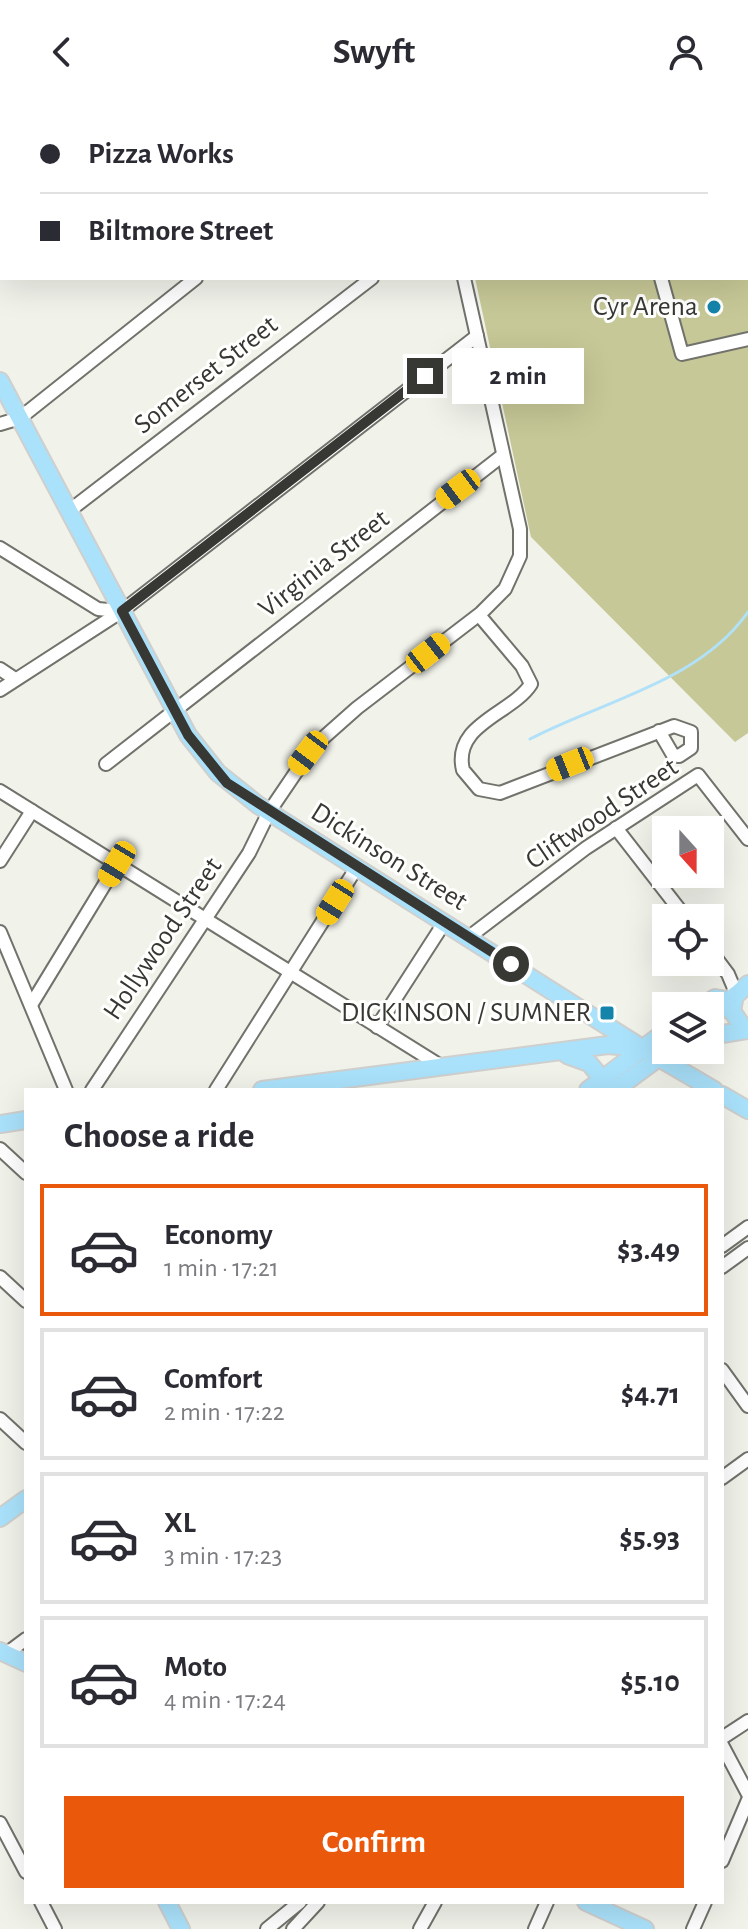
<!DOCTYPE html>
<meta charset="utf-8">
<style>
body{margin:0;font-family:"Alegreya Sans",sans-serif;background:#f7f7f7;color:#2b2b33;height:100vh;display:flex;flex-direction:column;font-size:30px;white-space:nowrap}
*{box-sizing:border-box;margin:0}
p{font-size:26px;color:#7c7c81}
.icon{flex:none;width:44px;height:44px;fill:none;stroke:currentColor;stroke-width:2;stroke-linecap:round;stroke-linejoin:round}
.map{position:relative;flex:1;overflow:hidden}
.sheet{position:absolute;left:24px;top:984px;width:700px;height:816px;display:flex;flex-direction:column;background:#fff;border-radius:0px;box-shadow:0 8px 32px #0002}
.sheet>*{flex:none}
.hud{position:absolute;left:0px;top:0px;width:748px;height:176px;box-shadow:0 8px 32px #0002;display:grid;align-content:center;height:176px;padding:0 40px;background:#fff}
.needle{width:52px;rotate:159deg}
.controls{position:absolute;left:652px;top:712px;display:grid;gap:16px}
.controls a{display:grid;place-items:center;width:72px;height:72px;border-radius:0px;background:#fff;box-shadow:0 8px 32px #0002;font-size:40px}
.end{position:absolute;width:36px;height:36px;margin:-18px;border:10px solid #373734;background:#fff;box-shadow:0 0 0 4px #fff}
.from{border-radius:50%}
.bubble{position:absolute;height:56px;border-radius:0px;background:#fff;box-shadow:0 8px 32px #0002;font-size:26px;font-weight:700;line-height:56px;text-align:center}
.car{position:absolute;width:24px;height:48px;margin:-24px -12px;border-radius:10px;box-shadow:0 0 6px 2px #0007;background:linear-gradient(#f5c518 24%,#345 0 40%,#f5c518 0 76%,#345 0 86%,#f5c518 0)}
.hud b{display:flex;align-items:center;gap:28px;height:76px;font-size:30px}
.hud b+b{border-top:2px solid #e1e1e2}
.hud i{width:20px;height:20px;background:#2b2b33}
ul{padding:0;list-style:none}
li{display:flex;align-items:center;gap:24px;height:132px;margin:0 16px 12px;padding:0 24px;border:4px solid #e1e1e2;border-radius:0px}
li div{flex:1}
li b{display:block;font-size:30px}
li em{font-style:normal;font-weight:700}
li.on{border-color:#ea580c}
li>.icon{width:72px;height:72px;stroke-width:1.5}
h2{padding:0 40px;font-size:36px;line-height:96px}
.action{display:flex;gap:16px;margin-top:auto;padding:16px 40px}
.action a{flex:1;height:92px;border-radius:0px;background:#ea580c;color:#fff;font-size:32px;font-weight:700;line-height:92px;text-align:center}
header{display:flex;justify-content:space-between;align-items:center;height:104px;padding:0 40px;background:#fff;font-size:36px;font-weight:700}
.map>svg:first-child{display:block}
.green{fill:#c7c897}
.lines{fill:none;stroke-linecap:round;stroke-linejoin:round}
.stream{stroke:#b1e1f8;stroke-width:3}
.minor-casing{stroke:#72726c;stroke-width:16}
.major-casing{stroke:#cfcfce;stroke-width:20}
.minor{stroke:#fff;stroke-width:12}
.major{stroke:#aae2fb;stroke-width:16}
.route{stroke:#373734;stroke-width:10}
.poi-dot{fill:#1584ab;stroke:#fffffe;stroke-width:3}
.labels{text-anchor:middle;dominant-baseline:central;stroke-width:6;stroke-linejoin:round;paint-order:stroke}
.poi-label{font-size:28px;fill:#373734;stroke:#fffffe;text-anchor:end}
.street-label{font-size:28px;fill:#373734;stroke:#fffffe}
</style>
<header><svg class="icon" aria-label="back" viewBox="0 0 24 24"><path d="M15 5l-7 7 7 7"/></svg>Swyft<svg class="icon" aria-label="person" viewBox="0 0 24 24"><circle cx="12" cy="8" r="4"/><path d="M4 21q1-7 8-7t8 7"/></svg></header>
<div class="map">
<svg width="748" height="1825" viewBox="0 0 748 1825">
<rect width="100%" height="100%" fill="#f1f2ea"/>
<!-- green -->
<polygon class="green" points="436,0 748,0 748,629 735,638 531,433 475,174 746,174 746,2"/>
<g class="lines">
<!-- stream -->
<path class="stream" d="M 530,635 C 602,597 699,578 748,508"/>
<defs>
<g id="minor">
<polyline points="476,0 477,2"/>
<polyline points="212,2 215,0"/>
<polyline points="417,2 419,0"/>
<polyline points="0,125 2,124"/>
<polyline points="661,174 682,250 748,235"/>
<polyline points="0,320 20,314 196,174"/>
<polyline points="69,407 372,174"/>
<polyline points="0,444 98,505 119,507"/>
<path d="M 479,511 L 522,562 L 531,580 C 512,610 452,620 463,666 L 479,685 L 500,689 L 674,622 L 691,628 L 691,644 L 679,652 L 673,651 L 659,627"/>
<polyline points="0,565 15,575"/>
<polyline points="0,586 122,507 477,232"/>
<polyline points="106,660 503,351"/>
<polyline points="0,687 444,964"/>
<polyline points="616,724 686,814"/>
<polyline points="0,757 32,707"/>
<polyline points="0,828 66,986"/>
<polyline points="469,833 586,744 698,671 748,735"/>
<polyline points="710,846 728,870 736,889"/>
<polyline points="31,901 117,760"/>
<polyline points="377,923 444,819"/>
<polyline points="92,986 249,749 269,708 313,643 357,604 481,509 505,485 520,452 520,425 464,174"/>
<polyline points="216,986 357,763"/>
<polyline points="0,1045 26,1069"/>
<polyline points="722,1142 748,1123"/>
<polyline points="722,1163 748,1144"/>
<polyline points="0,1173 26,1197"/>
<polyline points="722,1266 748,1302"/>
<polyline points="0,1315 26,1339"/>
<polyline points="722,1374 748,1355"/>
<polyline points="6,1550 26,1535"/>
<polyline points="722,1634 748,1617"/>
<polyline points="722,1641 748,1690"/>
<polyline points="0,1719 26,1768"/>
<polyline points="722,1757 748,1696"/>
<polyline points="41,1798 55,1825"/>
<polyline points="267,1825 300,1798"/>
<polyline points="293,1825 318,1798"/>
<polyline points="420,1825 435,1798"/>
<polyline points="535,1825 547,1798"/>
<polyline points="693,1825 705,1798"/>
</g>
<g id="major">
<polyline points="0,277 188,631 218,669 258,701 642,944 714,986"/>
<polyline points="735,891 732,907 745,926"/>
<polyline points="703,902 715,894 727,896"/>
<polyline points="710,915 748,880"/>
<polyline points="710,932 748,926"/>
<polyline points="567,951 589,959 608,982"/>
<polyline points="262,986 608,941 640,944"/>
<polyline points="588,986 666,927"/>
<polyline points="615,986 665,949"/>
<polyline points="722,991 748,1006"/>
<polyline points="0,1020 26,1016"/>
<polyline points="0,1414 26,1395"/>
<polyline points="0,1547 26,1559"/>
<polyline points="167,1798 181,1825"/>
<polyline points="586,1798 645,1825"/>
</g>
</defs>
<!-- minor casing -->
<use href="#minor" class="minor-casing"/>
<!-- major casing -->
<use href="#major" class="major-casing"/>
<!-- minor -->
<use href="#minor" class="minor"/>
<!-- major -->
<use href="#major" class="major"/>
</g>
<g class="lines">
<!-- route -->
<polyline class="route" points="425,272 122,507 188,631 227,679 511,860"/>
</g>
<!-- markers -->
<g class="poi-dot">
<circle cx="714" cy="203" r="8"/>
<rect x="599" y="901" width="16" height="16" rx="4"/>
</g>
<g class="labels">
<!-- poi labels -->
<g class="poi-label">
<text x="698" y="203">Cyr Arena</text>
<text x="591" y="909">DICKINSON / SUMNER</text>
</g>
<!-- street labels -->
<g class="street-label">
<text transform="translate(206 271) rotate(-38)">Somerset Street</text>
<text transform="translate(324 460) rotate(-38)">Virginia Street</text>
<text transform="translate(602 710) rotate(-34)">Cliftwood Street</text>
<text transform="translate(389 753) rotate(32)">Dickinson Street</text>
<text transform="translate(163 835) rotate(-56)">Hollywood Street</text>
</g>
</g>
</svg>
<div class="controls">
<a><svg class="needle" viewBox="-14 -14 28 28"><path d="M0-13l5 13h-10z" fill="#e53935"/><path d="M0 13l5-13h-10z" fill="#7c7c81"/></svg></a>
<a><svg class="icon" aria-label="locate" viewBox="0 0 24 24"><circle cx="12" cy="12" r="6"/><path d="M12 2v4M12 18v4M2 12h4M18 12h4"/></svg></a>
<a><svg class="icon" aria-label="layers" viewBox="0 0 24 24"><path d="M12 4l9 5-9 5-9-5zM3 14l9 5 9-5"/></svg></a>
</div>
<i class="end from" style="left:511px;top:860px"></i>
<i class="end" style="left:425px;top:272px"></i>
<div class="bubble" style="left:452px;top:244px;width:132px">2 min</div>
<i class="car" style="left:458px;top:385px;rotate:233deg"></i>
<i class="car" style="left:428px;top:549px;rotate:52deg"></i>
<i class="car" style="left:308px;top:649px;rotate:217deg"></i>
<i class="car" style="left:570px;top:660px;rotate:248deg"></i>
<i class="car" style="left:117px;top:760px;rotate:211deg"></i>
<i class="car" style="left:335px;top:798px;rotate:212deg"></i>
<div class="hud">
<b><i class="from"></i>Pizza Works</b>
<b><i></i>Biltmore Street</b>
</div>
<section class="sheet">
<h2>Choose a ride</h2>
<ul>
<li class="on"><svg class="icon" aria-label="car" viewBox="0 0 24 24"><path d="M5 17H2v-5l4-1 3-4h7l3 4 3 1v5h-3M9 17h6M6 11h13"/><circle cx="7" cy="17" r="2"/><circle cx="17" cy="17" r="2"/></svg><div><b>Economy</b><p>1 min · 17:21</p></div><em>$3.49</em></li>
<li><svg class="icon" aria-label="car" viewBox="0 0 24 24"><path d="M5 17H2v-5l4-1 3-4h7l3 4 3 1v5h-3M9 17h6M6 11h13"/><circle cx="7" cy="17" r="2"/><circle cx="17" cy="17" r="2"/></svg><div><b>Comfort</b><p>2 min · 17:22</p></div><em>$4.71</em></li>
<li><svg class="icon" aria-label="car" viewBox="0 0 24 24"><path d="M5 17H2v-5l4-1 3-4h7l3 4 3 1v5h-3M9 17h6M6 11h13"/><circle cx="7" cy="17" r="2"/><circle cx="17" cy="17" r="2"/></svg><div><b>XL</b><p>3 min · 17:23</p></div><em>$5.93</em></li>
<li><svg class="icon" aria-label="car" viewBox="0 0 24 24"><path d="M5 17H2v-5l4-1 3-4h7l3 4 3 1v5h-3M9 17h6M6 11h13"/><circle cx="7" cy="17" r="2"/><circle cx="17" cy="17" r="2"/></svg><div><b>Moto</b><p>4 min · 17:24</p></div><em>$5.10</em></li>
</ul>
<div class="action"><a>Confirm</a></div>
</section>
</div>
